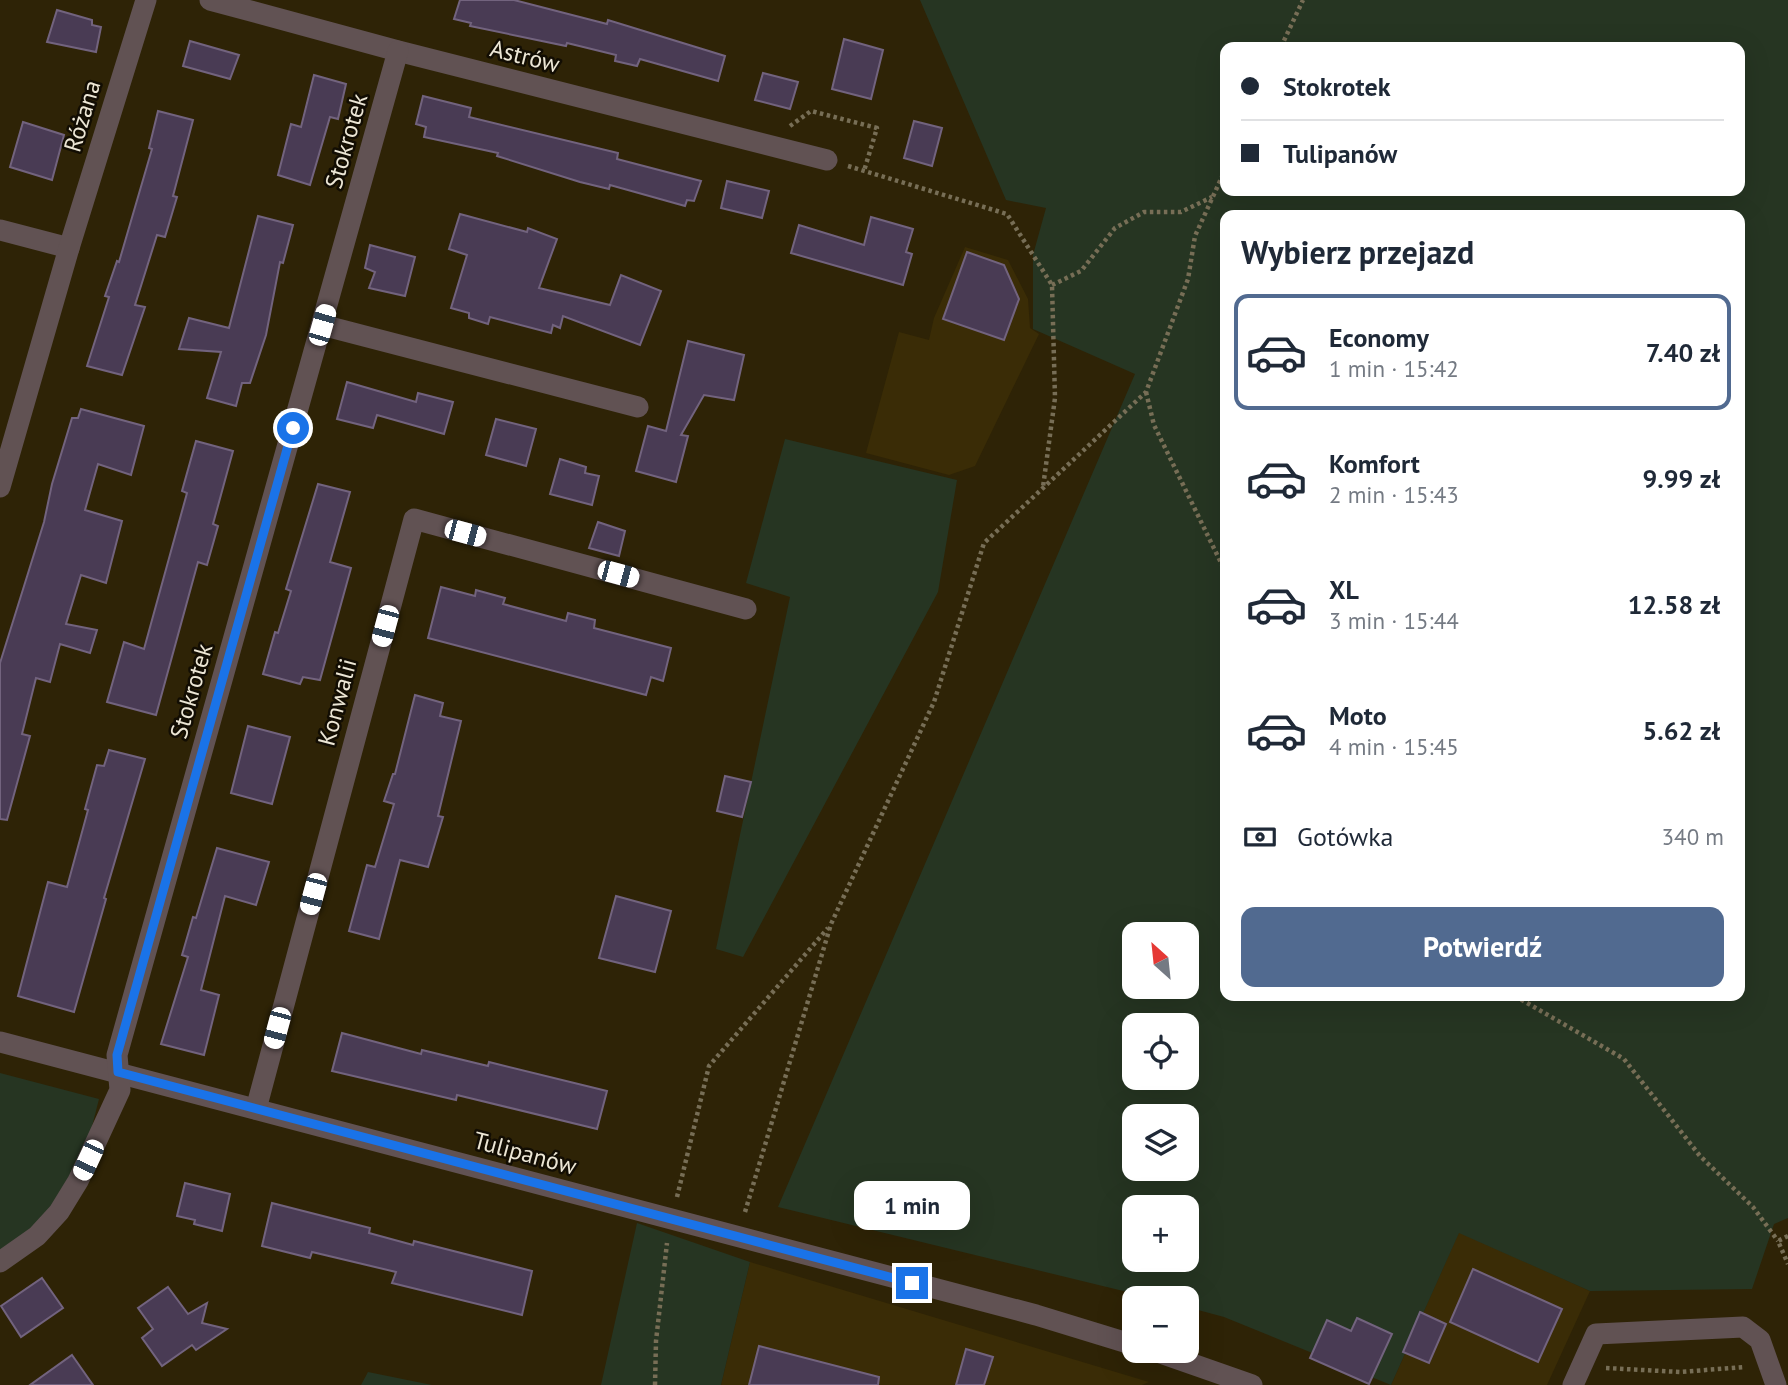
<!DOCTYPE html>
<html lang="pl">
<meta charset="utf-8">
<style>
body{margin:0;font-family:"PT Sans",sans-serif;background:#f6f6f7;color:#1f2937;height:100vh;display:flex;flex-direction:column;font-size:26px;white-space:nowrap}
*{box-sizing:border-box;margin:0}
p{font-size:23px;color:#747a83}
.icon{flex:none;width:38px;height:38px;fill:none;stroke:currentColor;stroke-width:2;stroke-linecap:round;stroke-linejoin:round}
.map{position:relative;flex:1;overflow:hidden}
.sheet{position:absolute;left:1220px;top:210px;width:525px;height:791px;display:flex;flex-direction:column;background:#fff;border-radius:14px;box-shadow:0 7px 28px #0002}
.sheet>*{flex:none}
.top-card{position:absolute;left:1220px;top:42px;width:525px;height:154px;border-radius:14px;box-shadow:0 7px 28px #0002;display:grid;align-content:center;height:154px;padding:0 21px;background:#fff}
.needle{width:46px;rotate:333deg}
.tools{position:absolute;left:1122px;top:922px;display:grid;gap:14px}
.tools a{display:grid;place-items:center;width:77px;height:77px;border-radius:14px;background:#fff;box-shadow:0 7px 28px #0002;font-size:35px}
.end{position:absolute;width:32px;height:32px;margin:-16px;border:9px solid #1a73e8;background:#fff;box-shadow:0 0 0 4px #fff}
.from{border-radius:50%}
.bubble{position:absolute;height:49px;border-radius:14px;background:#fff;box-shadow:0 7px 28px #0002;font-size:23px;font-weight:700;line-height:49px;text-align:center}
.car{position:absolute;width:21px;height:42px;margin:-21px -10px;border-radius:9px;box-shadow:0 0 5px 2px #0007;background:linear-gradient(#fff 24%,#345 0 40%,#fff 0 76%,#345 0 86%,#fff 0)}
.top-card b{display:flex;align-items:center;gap:24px;height:66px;font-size:26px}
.top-card b+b{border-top:2px solid #e0e1e3}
.top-card i{width:18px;height:18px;background:#1f2937}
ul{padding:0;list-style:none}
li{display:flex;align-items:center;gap:21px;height:116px;margin:0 14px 10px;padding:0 7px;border:4px solid transparent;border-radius:14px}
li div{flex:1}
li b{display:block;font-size:26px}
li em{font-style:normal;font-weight:700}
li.current{border-color:#516a90}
li>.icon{width:63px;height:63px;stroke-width:1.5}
h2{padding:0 21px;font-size:32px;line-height:84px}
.pay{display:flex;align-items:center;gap:18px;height:77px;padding:0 21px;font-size:26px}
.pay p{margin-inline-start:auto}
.cta{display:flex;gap:14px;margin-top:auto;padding:14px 21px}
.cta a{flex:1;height:80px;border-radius:14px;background:#516a90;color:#fff;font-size:28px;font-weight:700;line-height:80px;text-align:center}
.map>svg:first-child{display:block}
.built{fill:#3a2c06}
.green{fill:#263522;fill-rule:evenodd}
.building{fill:#493b54;stroke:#72637e;stroke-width:2}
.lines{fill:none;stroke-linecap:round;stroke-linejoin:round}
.path{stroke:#776e56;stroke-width:4.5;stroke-dasharray:3.5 3.5;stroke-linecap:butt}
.minor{stroke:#615253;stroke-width:21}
.route{stroke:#1a73e8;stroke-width:9}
.labels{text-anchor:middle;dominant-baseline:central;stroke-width:5;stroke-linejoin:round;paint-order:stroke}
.street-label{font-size:24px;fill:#ece6d5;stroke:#120d03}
</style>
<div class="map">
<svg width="1788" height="1385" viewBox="0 0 1788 1385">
<rect width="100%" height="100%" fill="#2e2306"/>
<!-- built -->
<g class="built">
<polygon points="965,247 1008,260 1028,299 1030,328 1039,334 975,466 949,475 866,453 899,332 929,340 934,318"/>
<polygon points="1459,1232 1590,1291 1547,1385 1391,1385"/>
<polygon points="750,1262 1149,1382 1142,1385 721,1385"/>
</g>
<!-- green -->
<g class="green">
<path d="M 920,0 L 1788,0 L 1788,1218 L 1774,1224 L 1752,1289 L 1590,1291 L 1459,1233 L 1391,1385 L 1224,1317 L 1187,1307 L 1186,1298 L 1152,1298 L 778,1207 L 1135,374 L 1033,329 L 1033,255 L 1046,208 L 1006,200 ZM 1225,47 L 1740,47 L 1740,191 L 1225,191 ZM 1225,215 L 1740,215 L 1740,996 L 1225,996 ZM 1134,934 L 1186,934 L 1186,987 L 1134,987 ZM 1134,1026 L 1186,1026 L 1186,1078 L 1134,1078 ZM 1134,1116 L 1186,1116 L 1186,1169 L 1134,1169 ZM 1134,1208 L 1186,1208 L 1186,1260 L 1134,1260 Z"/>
<polygon points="785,439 957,480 938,592 743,957 716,949 790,597 746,583"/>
<polygon points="0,1073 99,1099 78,1181 0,1262"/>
<polygon points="637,1223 750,1262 721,1385 601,1385"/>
<polygon points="368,1372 432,1385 361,1385"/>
</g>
<!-- building -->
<g class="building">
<polygon points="460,0 514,0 607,24 608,20 725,56 718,81 640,59 637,66 615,61 616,55 567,43 566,46 470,26 471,23 454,19"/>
<polygon points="57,10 92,20 92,25 101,27 96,52 47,42"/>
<polygon points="844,39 883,50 871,99 832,89"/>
<polygon points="190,41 239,55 230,79 183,66"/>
<polygon points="763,73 798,82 790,109 755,100"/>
<polygon points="314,75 346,84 338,119 330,117 310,185 278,175 291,124 301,127"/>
<polygon points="423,96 471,108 469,117 618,153 617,159 701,181 694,201 687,200 685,206 610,185 609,189 580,182 497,156 498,153 424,137 426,127 416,124"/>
<polygon points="158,111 193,120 173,196 177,197 165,237 157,235 135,305 145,307 122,375 87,366 109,297 105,296 117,261 119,262 152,149 149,148"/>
<polygon points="914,121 942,128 932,166 904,158"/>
<polygon points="23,122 64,135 52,180 10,167"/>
<polygon points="727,181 769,191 762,218 721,208"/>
<polygon points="460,214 527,232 528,228 557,239 539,288 610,305 621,275 661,291 640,345 563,316 560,328 553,325 551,333 490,317 488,324 469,318 469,313 451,308 467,255 449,249"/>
<polygon points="258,216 293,225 283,263 280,262 266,335 250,383 242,383 236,406 207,398 221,352 179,349 189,318 229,328"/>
<polygon points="871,217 913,229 906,252 912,254 903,285 791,253 799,225 864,245"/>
<polygon points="370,245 415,257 405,296 369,288 375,272 365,268"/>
<polygon points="967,252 1004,265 1019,299 1004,340 943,319"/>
<polygon points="688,341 744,355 734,400 704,395 681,435 688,436 676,482 636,471 648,426 666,431"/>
<polygon points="347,382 416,402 418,393 453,402 444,434 377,415 373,428 337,419"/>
<polygon points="81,409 144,426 131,475 98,464 85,510 122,521 106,583 81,575 66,624 97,630 90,653 60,644 50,682 36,678 22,734 30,736 7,820 0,819 0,663 44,522 52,484 72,418 78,418"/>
<polygon points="496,419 536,429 526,466 486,455"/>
<polygon points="196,441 233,451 213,524 218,526 207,565 198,562 156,715 107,702 124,642 144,649 187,493 182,491"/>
<polygon points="560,459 586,467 585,473 599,476 592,505 550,494"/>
<polygon points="318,484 350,492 330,562 351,568 320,680 303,677 300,684 263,674 275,632 278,633 291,591 286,589"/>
<polygon points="598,522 625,531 619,556 589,548"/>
<polygon points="441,587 475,596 476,590 505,598 503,604 566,621 568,613 595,620 594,628 671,648 663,681 651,677 646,695 428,638"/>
<polygon points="415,695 443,703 440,716 461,721 438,816 443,817 428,867 400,860 379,939 349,931 367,865 375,867 394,804 384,801 393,774 395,774"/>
<polygon points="248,726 290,737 272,804 231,793"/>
<polygon points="109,750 145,759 104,898 106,899 74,1012 18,996 48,882 67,887 88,810 85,809 97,765 104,766"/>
<polygon points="725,776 751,782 742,817 717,811"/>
<polygon points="217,848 269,862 256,905 225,896 201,990 219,995 204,1055 161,1044 188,957 182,955 193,917 196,918"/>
<polygon points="616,896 671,911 655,972 599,958"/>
<polygon points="342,1033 421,1054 422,1050 488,1066 489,1062 607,1091 597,1129 457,1095 456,1100 332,1071"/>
<polygon points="185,1183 230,1194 222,1231 194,1224 195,1220 177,1216"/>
<polygon points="272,1203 370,1228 369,1233 413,1245 414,1241 532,1271 522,1315 392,1283 396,1272 312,1252 310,1258 262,1246"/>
<polygon points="1473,1269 1562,1309 1538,1362 1450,1322"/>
<polygon points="42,1278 63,1308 21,1337 1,1306"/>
<polygon points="168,1287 188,1314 207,1303 202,1323 227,1329 196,1350 192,1345 162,1366 142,1338 153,1329 138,1308"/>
<polygon points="1420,1312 1446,1324 1429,1363 1403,1352"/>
<polygon points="1357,1318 1392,1334 1369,1384 1310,1358 1327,1320 1351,1331"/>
<polygon points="759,1346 879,1377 878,1385 749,1385"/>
<polygon points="966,1349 993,1357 984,1385 956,1385"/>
<polygon points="72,1355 93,1385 30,1385"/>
</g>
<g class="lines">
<!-- path -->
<g class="path">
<polyline points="1281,47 1303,0"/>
<polyline points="790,126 811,111 877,128 864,171"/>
<polyline points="848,166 1007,214 1052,285 1055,398 1043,487"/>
<polyline points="1052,285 1081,271 1115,228 1144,212 1181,212 1212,197"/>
<polyline points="1146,392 1154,425 1225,571"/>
<polyline points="1515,996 1624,1059 1700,1156 1753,1207 1778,1241"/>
<polyline points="677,1197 709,1066 828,928"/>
<polyline points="745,1212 831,924 934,702 984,543 1146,392 1188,279 1195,236 1225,170"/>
<polyline points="1788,1236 1778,1241 1788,1264"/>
<polyline points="1606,1368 1680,1372 1744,1367"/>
<polyline points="655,1385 656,1341 667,1243"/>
</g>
<!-- minor -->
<g class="minor">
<polyline points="210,0 398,51 827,160"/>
<polyline points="0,230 69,248"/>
<polyline points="322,325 638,407"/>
<polyline points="0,487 69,248 146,0"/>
<polyline points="0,1042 1036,1315 1134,1345"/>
<polyline points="256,1109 414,519 746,609"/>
<polyline points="0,1262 37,1236 59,1212 78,1181 120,1090 117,1055 398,51"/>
<polyline points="1155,1351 1252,1385"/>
<polyline points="1573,1385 1596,1334 1743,1327 1760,1340 1776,1385"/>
</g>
</g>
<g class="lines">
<!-- route -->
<polyline class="route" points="293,428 117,1055 118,1072 912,1283"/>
</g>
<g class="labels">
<!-- street labels -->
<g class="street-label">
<text transform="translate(525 56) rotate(14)">Astrów</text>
<text transform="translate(82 116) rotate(-73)">Różana</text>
<text transform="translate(346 141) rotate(-74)">Stokrotek</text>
<text transform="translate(191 691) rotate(-74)">Stokrotek</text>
<text transform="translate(337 702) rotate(-75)">Konwalii</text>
<text transform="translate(525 1153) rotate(15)">Tulipanów</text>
</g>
</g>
</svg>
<div class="tools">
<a><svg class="needle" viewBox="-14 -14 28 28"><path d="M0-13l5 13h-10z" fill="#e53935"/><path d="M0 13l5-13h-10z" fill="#747a83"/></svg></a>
<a><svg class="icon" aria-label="locate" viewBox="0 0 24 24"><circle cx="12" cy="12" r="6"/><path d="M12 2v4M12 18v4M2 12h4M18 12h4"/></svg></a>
<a><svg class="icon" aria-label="layers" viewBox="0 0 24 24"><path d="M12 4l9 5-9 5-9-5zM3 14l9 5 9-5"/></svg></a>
<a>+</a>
<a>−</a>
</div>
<i class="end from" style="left:293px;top:428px"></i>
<i class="end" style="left:912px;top:1283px"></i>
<div class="bubble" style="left:854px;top:1181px;width:116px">1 min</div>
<i class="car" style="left:322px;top:325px;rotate:16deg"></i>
<i class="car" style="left:465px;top:533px;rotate:105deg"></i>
<i class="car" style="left:618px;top:574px;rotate:105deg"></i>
<i class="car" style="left:385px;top:626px;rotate:195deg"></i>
<i class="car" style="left:313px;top:894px;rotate:195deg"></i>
<i class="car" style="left:277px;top:1028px;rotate:195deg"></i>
<i class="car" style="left:88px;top:1160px;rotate:205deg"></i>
<div class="top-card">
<b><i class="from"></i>Stokrotek</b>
<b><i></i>Tulipanów</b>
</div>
<section class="sheet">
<h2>Wybierz przejazd</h2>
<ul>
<li class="current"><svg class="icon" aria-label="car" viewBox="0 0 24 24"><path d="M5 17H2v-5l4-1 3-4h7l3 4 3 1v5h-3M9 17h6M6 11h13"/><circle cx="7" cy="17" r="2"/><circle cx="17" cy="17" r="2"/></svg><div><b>Economy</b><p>1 min · 15:42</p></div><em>7.40 zł</em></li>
<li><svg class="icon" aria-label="car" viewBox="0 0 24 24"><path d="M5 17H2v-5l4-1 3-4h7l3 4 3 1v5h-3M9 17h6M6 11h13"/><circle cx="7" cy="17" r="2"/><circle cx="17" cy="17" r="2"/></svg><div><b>Komfort</b><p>2 min · 15:43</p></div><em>9.99 zł</em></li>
<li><svg class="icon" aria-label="car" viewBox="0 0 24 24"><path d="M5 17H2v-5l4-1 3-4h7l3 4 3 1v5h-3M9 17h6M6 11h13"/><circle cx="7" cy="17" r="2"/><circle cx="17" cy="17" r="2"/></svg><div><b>XL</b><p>3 min · 15:44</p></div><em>12.58 zł</em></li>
<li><svg class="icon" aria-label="car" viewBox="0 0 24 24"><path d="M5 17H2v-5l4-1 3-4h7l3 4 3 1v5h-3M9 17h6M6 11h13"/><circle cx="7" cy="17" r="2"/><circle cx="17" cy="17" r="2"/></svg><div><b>Moto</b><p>4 min · 15:45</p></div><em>5.62 zł</em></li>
</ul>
<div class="pay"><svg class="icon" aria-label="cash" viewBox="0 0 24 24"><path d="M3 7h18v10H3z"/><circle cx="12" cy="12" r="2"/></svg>Gotówka<p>340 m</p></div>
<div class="cta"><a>Potwierdź</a></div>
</section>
</div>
